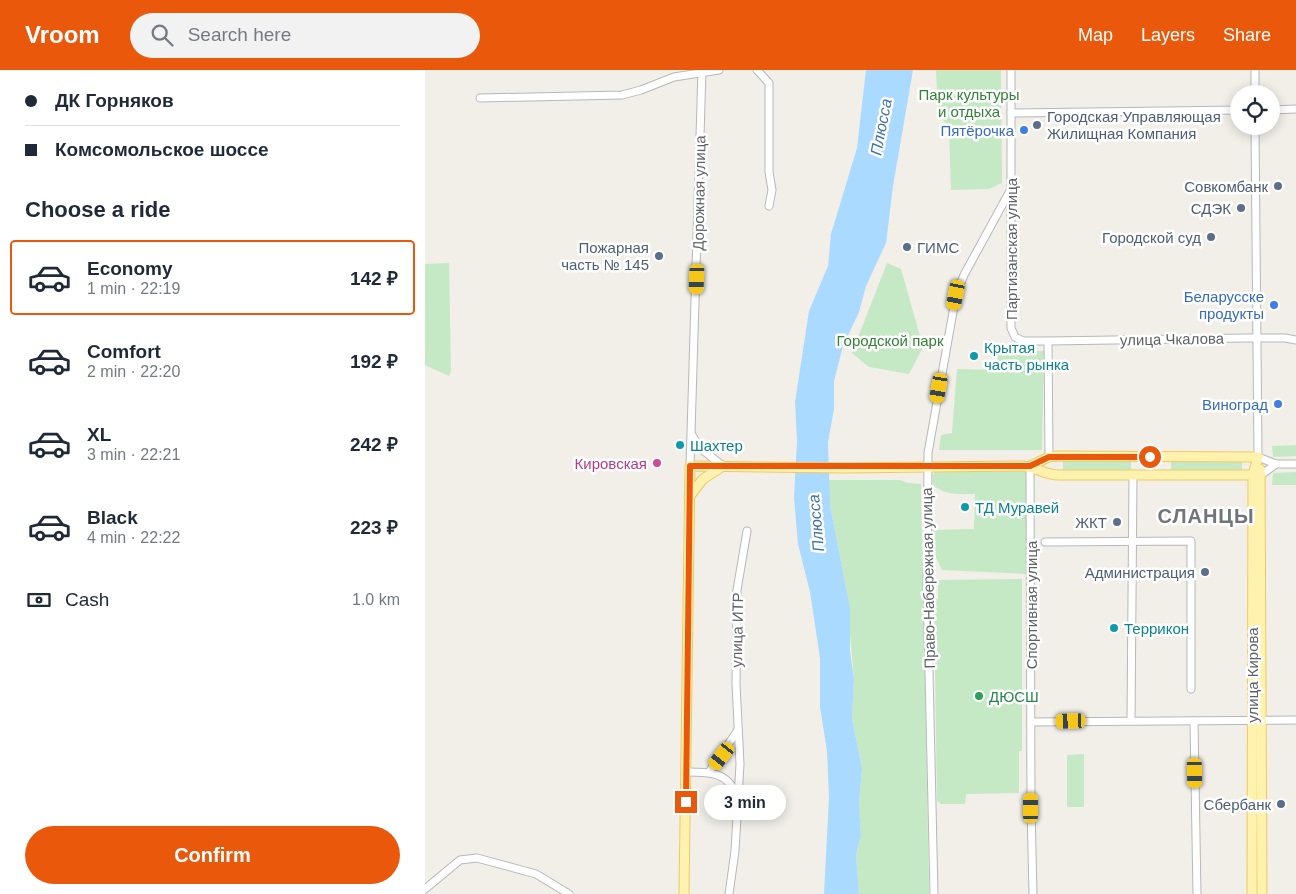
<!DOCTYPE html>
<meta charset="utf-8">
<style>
body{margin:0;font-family:Arial,sans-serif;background:#f2f2f3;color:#1f2937;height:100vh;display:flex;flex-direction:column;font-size:19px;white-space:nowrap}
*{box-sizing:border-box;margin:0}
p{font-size:16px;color:#747a83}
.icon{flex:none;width:28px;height:28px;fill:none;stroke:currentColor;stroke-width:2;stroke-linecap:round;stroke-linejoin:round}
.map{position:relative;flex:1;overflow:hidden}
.side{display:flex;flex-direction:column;background:#fff;width:425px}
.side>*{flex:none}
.guide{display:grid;align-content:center;height:110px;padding:0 25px;background:#fff}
.fabs{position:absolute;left:805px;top:15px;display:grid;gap:10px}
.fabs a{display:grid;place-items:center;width:50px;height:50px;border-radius:50%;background:#fff;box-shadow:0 2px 12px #0003;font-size:25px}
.end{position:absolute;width:22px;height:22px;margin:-11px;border:6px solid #ea580c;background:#fff;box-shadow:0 0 0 2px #fff}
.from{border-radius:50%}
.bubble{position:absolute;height:35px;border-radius:18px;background:#fff;box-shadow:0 2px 12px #0003;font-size:16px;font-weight:700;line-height:35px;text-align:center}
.car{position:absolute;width:15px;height:30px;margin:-15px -8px;border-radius:6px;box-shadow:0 0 4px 1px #0007;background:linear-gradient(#f5c518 24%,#345 0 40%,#f5c518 0 76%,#345 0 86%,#f5c518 0)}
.guide b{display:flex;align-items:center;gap:18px;height:48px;font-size:19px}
.guide b+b{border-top:1px solid #e0e1e3}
.guide i{width:12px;height:12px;background:#1f2937}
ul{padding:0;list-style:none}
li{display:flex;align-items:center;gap:15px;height:75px;margin:0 10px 8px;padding:0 15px;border:2px solid transparent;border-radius:5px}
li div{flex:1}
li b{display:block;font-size:19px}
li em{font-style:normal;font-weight:700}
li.selected{border-color:#ea580c}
li>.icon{width:45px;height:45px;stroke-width:1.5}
h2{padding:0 25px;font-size:22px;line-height:60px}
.pay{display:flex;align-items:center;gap:12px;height:55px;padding:0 25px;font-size:19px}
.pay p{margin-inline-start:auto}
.cta{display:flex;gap:10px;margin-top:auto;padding:10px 25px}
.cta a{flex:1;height:58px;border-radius:30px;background:#ea580c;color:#fff;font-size:20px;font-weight:700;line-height:58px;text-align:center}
header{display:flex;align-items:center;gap:30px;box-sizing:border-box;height:70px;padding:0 25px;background:#ea580c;color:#fff}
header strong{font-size:24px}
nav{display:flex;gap:28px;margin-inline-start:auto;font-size:18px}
.search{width:350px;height:45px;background:#f2f2f3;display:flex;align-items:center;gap:12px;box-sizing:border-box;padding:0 18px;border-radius:28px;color:#747a83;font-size:19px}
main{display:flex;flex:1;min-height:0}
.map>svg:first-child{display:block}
.green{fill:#c5e8c5}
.water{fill:#aadaff}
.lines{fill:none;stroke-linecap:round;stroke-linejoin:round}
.minor-casing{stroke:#b5b8bc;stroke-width:9}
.major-casing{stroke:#f2c960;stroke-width:11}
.minor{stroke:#fff;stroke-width:7}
.major{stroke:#fff2af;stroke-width:9}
.route{stroke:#ea580c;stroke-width:6}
.service-dot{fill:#5c6f8a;stroke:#fff;stroke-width:2}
.shop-dot{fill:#3f7fe0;stroke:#fff;stroke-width:2}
.culture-dot{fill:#0f9aa8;stroke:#fff;stroke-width:2}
.hotel-dot{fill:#d1479c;stroke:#fff;stroke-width:2}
.leisure-dot{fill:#2e9e5b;stroke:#fff;stroke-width:2}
.labels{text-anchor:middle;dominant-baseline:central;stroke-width:5;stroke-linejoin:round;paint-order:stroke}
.park-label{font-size:15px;fill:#348238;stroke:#fff}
.service-label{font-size:15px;fill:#4e5e75;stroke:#fff;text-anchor:end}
.shop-label{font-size:15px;fill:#366cbe;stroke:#fff;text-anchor:end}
.street-label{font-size:15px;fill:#5f6368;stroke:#fff}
.culture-label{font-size:15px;fill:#0d838f;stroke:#fff;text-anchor:start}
.hotel-label{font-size:15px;fill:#b23c85;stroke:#fff;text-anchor:end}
.leisure-label{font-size:15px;fill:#27864d;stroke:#fff;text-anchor:start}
.water-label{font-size:16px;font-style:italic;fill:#4174aa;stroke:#fff}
.district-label{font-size:20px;font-weight:bold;letter-spacing:1px;fill:#70757a;stroke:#fff}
</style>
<header>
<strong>Vroom</strong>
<div class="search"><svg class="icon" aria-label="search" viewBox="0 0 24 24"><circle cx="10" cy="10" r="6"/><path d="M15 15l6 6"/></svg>Search here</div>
<nav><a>Map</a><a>Layers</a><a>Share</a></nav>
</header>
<main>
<section class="side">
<div class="guide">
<b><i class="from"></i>ДК Горняков</b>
<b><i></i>Комсомольское шоссе</b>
</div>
<h2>Choose a ride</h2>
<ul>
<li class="selected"><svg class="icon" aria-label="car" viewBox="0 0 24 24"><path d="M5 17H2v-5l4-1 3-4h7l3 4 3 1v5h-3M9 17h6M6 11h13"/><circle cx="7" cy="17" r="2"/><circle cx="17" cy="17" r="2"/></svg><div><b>Economy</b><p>1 min · 22:19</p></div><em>142 ₽</em></li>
<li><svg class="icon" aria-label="car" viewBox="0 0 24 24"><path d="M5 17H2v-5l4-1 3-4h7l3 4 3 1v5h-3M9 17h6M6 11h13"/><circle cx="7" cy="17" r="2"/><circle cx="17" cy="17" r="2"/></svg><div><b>Comfort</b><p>2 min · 22:20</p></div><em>192 ₽</em></li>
<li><svg class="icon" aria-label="car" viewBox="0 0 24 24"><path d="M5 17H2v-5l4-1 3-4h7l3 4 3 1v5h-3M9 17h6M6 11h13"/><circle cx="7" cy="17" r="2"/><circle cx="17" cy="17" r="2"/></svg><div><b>XL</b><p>3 min · 22:21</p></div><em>242 ₽</em></li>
<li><svg class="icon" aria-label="car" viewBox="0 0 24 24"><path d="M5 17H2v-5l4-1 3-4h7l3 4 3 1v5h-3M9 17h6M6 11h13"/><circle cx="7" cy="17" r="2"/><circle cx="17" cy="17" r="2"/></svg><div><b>Black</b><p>4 min · 22:22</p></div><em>223 ₽</em></li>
</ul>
<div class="pay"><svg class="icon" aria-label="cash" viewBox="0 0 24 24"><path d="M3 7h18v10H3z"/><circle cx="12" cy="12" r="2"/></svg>Cash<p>1.0 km</p></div>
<div class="cta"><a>Confirm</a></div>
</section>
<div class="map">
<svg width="871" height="824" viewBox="0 0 871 824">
<rect width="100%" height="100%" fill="#f1efe8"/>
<!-- green -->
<g class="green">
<polygon points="511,0 576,0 577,113 564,119 526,120 524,58 513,43"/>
<polygon points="24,193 26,301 24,306 0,295 0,194"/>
<polygon points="462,193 476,199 498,277 484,304 444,297 427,283"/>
<polygon points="573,280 619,281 617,380 514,380 516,365 527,363 532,299 572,300"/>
<polygon points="871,375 871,386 848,387 847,376"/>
<rect x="638" y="390" width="68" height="12"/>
<rect x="746" y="390" width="71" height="12"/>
<path d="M 599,400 L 602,403 L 604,504 L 517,500 L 506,477 L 506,460 L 549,459 L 550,424 C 534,424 521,426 508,415 L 508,405 L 511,401 Z"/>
<polygon points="871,402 871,415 847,415 848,403"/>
<polygon points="403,410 475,410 483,413 496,414 504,824 434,824 431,785 436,765 434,735 437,698 427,649 429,609 421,519 405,435"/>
<polygon points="597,509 597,681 594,681 594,723 541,724 540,734 516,734 512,731 509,530 513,529 513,510"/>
<polygon points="659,684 659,737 642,737 642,685"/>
</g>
<!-- water -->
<polygon class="water" points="441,0 488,0 468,116 461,173 441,216 434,242 418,276 409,311 409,339 403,372 405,435 425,539 425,581 429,609 427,649 437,698 434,735 436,765 431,785 434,824 399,824 404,728 402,681 395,637 395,588 385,522 373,474 369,428 372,371 370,332 384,241 403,196 406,164 432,78"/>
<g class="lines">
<defs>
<g id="minor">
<polyline points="332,0 344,13 344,102 347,120 344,136"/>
<polyline points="586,0 586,258 590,267 598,271 623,271 624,387"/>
<polyline points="830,24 830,0"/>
<polyline points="55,28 197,25 216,20 249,7 294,0"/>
<polyline points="846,40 871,39"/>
<polyline points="586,43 814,40"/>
<polyline points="830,56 833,387 851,394 871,394"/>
<polyline points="623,271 821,268 860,268 871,270"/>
<polyline points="267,365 275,378 298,396"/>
<polyline points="265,396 277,0"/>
<polyline points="605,396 606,738 608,824"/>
<polyline points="836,405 851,394"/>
<polyline points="620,472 766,471 766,619"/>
<polyline points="706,651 708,405"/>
<polyline points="769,651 772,824"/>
<polyline points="606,652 871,650"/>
<path d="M 261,702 C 282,702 303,701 311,725"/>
<polyline points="284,702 313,660"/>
<polyline points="0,819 35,790 52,788 111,804 144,824"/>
<polyline points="304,824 310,781 315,694 311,614 312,520 322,461"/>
<polyline points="509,824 502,514 503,383 531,225 539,205 586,119"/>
</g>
<g id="major">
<polyline points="605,396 624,387 633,386 833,387"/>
<polyline points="835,399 837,824"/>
<polyline points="264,427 278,409 298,396"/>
<path d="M 259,824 L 265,396 L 420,398 L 598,396 C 610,397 620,405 634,405 L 836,405"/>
<polyline points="827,824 828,405 833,387"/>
</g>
</defs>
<!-- minor casing -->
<use href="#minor" class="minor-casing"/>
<!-- major casing -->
<use href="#major" class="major-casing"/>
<!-- minor -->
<use href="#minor" class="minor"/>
<!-- major -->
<use href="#major" class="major"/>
</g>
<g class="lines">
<!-- route -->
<polyline class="route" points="261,732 265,396 605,396 624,387 725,387"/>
</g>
<!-- markers -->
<g class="service-dot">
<circle cx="612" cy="55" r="5"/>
<circle cx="853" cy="116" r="5"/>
<circle cx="816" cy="138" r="5"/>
<circle cx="786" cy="167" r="5"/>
<circle cx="482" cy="177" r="5"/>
<circle cx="234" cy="186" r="5"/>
<circle cx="692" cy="452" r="5"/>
<circle cx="780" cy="502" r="5"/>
<circle cx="856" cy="734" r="5"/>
</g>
<g class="shop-dot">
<circle cx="599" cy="60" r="5"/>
<circle cx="849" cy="235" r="5"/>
<circle cx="853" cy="334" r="5"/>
</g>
<g class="culture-dot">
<circle cx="549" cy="286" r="5"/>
<circle cx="255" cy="375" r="5"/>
<circle cx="540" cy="437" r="5"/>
<circle cx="689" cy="558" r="5"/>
</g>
<circle class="hotel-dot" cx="232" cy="393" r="5"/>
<circle class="leisure-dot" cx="554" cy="626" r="5"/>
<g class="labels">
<!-- park labels -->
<g class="park-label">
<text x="544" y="24">Парк культуры<tspan x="544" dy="17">и отдыха</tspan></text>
<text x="465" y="270">Городской парк</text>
</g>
<!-- service labels -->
<g class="service-label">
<text x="622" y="46" text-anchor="start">Городская Управляющая<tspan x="622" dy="17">Жилищная Компания</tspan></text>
<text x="843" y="116">Совкомбанк</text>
<text x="806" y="138">СДЭК</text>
<text x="776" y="167">Городской суд</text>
<text x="224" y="177">Пожарная<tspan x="224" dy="17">часть № 145</tspan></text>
<text x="492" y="177" text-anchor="start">ГИМС</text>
<text x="682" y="452">ЖКТ</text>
<text x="770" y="502">Администрация</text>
<text x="846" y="734">Сбербанк</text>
</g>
<!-- shop labels -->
<g class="shop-label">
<text x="589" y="60">Пятёрочка</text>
<text x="839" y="226">Беларусске<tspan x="839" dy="17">продукты</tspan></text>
<text x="843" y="334">Виноград</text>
</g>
<!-- street labels -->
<g class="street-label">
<text transform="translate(274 123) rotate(-89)">Дорожная улица</text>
<text transform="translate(586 179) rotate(-90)">Партизанская улица</text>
<text transform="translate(747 269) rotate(-1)">улица Чкалова</text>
<text transform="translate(503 508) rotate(-91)">Право-Набережная улица</text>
<text transform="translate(606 535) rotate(-90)">Спортивная улица</text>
<text transform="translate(312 560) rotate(-89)">улица ИТР</text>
<text transform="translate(827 605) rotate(-90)">улица Кирова</text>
</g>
<!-- culture labels -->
<g class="culture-label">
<text x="559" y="277">Крытая<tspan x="559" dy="17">часть рынка</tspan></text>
<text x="265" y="375">Шахтер</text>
<text x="550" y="437">ТД Муравей</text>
<text x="699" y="558">Террикон</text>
</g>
<!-- hotel labels -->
<g class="hotel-label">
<text x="222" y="393">Кировская</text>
</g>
<!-- leisure labels -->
<g class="leisure-label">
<text x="564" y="626">ДЮСШ</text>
</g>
<!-- water labels -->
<g class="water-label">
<text transform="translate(456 57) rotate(-79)">Плюсса</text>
<text transform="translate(391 453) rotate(-95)">Плюсса</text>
</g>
<!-- district labels -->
<g class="district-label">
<text x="781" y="446">СЛАНЦЫ</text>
</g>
</g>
</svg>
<div class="fabs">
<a><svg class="icon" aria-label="locate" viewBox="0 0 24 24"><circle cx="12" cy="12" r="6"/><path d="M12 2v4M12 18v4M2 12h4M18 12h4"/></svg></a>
</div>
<i class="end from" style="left:725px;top:387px"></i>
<i class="end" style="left:261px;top:732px"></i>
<div class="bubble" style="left:279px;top:715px;width:82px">3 min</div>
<i class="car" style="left:272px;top:209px;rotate:182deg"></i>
<i class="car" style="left:531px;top:225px;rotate:191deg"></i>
<i class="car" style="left:514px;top:318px;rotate:190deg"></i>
<i class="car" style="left:646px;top:651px;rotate:268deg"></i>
<i class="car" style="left:297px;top:686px;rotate:218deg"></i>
<i class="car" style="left:770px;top:703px;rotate:179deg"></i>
<i class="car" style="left:606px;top:738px;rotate:0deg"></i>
</div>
</main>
